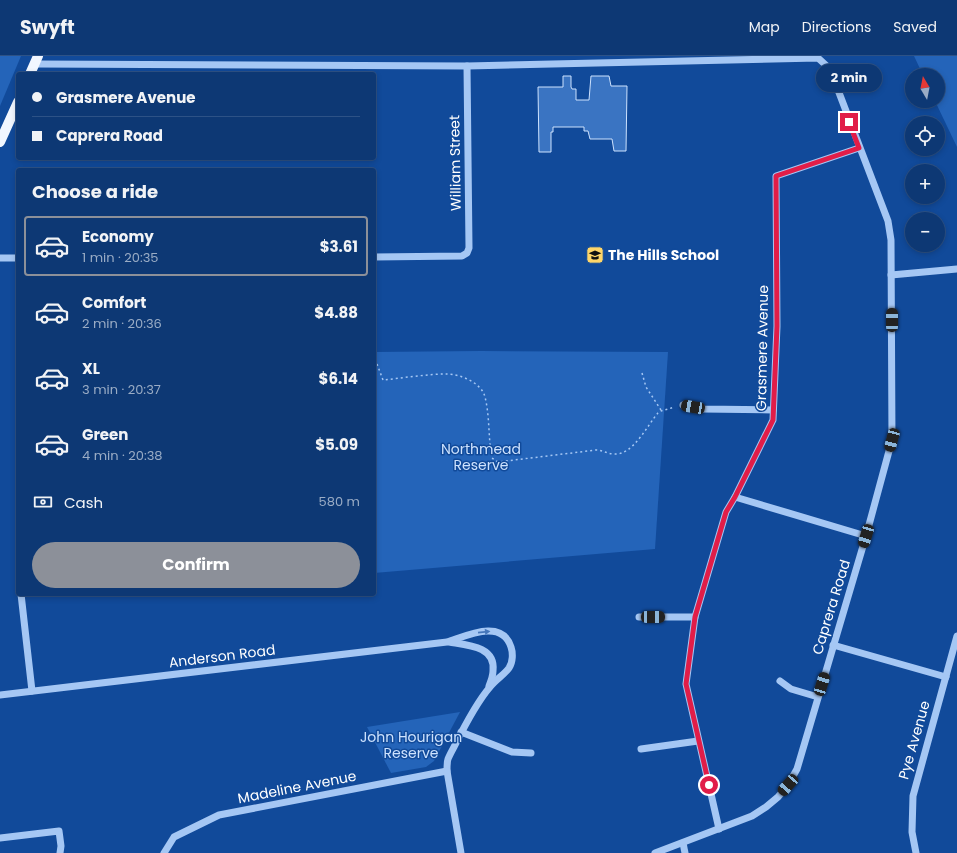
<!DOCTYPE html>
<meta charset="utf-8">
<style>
body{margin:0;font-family:Poppins,sans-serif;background:#1b437c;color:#f1f3f6;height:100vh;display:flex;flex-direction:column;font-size:15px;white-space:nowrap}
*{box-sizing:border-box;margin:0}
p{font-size:13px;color:#9aacc5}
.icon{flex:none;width:22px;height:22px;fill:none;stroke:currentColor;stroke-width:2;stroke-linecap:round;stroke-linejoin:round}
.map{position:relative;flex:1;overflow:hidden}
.side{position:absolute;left:16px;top:112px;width:360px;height:428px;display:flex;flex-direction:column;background:#0d3874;border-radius:4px;box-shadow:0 2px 6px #0003,0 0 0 1px #2d5286}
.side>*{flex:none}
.guide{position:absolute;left:16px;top:16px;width:360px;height:88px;border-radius:4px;box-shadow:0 2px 6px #0003,0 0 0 1px #2d5286;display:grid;align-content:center;height:88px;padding:0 16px;background:#0d3874}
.needle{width:26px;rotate:350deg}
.buttons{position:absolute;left:905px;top:12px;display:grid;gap:8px}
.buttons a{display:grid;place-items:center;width:40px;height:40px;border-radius:50%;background:#0d3874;box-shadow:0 2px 6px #0003,0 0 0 1px #2d5286;font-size:20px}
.end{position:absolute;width:18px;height:18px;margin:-9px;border:5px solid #e11d48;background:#fff;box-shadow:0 0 0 2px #fff}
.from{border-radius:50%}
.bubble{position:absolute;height:28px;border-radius:14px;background:#0d3874;box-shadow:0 2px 6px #0003,0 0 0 1px #2d5286;font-size:13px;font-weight:700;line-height:28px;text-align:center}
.car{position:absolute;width:12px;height:24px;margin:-12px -6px;border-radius:5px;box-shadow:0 0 3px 1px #0007;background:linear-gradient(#222 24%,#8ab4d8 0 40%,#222 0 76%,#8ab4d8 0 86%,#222 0)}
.guide b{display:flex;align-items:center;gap:14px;height:38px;font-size:15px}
.guide b+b{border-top:1px solid #2d5286}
.guide i{width:10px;height:10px;background:#f1f3f6}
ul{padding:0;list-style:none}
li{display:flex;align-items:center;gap:12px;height:60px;margin:0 8px 6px;padding:0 8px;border:2px solid transparent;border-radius:4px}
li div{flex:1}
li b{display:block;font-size:15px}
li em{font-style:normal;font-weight:700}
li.active{border-color:#8c9099}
li>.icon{width:36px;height:36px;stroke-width:1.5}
h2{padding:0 16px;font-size:18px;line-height:48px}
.pay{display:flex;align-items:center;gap:10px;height:44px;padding:0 16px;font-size:15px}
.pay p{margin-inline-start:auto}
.button{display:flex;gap:8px;margin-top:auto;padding:8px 16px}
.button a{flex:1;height:46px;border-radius:24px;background:#8c9099;color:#fff;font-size:16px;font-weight:700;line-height:46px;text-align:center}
header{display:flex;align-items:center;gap:24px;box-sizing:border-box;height:56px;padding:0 20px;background:#0d3874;border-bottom:1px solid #2d5286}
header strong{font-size:19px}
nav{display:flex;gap:22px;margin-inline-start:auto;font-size:14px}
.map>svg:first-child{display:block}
.green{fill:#2464b9}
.building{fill:#3a74c2;stroke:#cde2fe}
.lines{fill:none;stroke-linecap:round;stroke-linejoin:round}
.path{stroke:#a5c7f4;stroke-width:1.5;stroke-dasharray:2 3;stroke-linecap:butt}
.minor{stroke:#a5c7f4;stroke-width:7}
.major{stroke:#f2f7ff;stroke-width:10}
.oneway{fill:#4576ba}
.route{stroke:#e11d48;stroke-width:5}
.labels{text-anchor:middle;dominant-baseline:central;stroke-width:3;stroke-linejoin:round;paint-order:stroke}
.street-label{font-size:14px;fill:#fff;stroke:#114a9a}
.poi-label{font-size:14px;font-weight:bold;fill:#fff;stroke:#114a9a;text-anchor:start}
.park-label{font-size:14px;fill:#cde2fe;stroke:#114a9a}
</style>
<header>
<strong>Swyft</strong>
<nav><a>Map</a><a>Directions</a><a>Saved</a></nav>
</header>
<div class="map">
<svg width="957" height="797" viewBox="0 0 957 797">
<rect width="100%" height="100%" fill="#114a9a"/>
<!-- green -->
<g class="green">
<polygon points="0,0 21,0 0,50"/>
<polygon points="914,0 957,0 957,91 935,45 938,45 938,19 923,19"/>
<polygon points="481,295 668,296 655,493 374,517 374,296"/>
<polygon points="460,656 434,705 426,711 391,717 367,671"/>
</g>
<!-- building -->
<polygon class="building" points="563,20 571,20 571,31 572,33 576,33 576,44 589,44 591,20 609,20 611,30 627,30 626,95 614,95 612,83 590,83 588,75 584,75 584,71 553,71 553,76 551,76 551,96 539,96 538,31 563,31"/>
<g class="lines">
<!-- path -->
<g class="path">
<path d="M 377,308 L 383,324 C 403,322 427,318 447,318 C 460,318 482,327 485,341 C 490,361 488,382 492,402 L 498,406 L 596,394 C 603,394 607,398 614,398 C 633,400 648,368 658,357 L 661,355 L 675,351"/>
<polyline points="642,317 646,331 661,354"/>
</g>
<!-- minor -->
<g class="minor">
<polyline points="35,8 467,10 818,2 830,13 888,165 891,184 892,384 866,480 797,713 788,729 778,741 766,751 752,760 655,797"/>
<polyline points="374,201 462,200 467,197 469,192 467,10"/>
<polyline points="0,202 18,202"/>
<polyline points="891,219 957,213"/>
<polyline points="683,349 703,353 773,354"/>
<polyline points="735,441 866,480"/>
<polyline points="21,538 32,635"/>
<polyline points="639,561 695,561"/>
<path d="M 449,586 C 467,589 496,590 493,615 C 493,620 491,625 489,630"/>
<polyline points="833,589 946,621"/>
<polyline points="780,625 791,633 818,641"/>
<path d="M 0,639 L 447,586 C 466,580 502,562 511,591 C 513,597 513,606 509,612 C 504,619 495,624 490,631 C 477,646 464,671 455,689 C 453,693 450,698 448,703 C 447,706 447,711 447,715 L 461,797"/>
<polyline points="461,676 512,696 531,697"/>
<polyline points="641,693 698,685"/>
<polyline points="719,773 686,628 695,561 726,456 735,441 773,364 777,270 776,120 859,92"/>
<polyline points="0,782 59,775 61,790 60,797"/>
<polyline points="683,787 685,797"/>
<polyline points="164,797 174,781 219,759 447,715"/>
<polyline points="916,797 912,776 913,740 957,580"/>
</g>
<!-- major -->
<g class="major">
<polyline points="30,18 38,0"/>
<polyline points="0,86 18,46"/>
</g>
</g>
<!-- one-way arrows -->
<defs><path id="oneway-solid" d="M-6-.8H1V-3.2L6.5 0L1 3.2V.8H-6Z"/></defs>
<use class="oneway" href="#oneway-solid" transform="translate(484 576) rotate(-6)"/>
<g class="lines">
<!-- route -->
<polyline class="route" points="709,729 686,628 695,561 726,456 735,441 773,364 777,270 776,120 859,92 849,66"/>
</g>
<!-- icons -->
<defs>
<symbol id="school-square" viewBox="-11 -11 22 22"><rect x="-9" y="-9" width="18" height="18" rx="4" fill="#ffd668" stroke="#114a9a"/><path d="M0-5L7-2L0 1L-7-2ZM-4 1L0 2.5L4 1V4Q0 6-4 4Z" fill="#111"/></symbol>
</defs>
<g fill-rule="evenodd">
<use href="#school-square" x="585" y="189" width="20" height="20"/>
</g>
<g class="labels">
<!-- street labels -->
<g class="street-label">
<text transform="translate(455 107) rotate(-91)">William Street</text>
<text transform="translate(762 292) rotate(-89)">Grasmere Avenue</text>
<text transform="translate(831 551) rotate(-73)">Caprera Road</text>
<text transform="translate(222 600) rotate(-7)">Anderson Road</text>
<text transform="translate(914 684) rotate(-74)">Pye Avenue</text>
<text transform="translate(297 731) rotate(-11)">Madeline Avenue</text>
</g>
<!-- poi labels -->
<g class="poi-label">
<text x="608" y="199">The Hills School</text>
</g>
<!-- park labels -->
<g class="park-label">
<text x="481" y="393">Northmead<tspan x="481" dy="16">Reserve</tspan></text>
<text x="411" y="681">John Hourigan<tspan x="411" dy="16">Reserve</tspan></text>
</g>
</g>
</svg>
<div class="buttons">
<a><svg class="needle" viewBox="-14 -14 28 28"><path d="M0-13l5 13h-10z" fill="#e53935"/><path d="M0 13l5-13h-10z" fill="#9aacc5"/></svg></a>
<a><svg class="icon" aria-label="locate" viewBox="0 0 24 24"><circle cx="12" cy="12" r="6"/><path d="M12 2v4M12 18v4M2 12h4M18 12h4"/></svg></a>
<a>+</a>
<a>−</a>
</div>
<i class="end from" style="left:709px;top:729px"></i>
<i class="end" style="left:849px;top:66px"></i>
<div class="bubble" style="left:816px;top:8px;width:66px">2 min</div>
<i class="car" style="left:892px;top:264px;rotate:0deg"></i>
<i class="car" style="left:693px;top:351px;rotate:280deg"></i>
<i class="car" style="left:892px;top:384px;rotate:195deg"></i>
<i class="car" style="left:866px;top:480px;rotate:197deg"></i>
<i class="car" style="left:653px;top:561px;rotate:90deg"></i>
<i class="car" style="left:822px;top:628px;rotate:17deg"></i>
<i class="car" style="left:788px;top:729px;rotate:221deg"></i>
<div class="guide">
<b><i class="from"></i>Grasmere Avenue</b>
<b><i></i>Caprera Road</b>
</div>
<section class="side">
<h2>Choose a ride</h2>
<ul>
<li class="active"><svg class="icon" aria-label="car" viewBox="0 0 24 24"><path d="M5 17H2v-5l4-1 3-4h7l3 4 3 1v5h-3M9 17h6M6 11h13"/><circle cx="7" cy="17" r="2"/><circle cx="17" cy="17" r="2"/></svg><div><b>Economy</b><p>1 min · 20:35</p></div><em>$3.61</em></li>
<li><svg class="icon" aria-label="car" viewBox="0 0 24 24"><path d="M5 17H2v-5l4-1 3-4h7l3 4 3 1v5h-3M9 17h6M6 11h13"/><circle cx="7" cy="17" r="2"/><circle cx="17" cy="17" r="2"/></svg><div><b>Comfort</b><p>2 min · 20:36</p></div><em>$4.88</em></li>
<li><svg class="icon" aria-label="car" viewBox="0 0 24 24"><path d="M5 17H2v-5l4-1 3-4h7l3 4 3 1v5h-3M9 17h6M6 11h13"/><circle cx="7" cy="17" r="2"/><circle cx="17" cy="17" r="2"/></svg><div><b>XL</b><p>3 min · 20:37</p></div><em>$6.14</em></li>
<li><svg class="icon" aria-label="car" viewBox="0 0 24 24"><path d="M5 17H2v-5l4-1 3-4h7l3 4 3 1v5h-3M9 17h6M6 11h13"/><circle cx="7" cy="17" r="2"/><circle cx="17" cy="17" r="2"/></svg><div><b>Green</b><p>4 min · 20:38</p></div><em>$5.09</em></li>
</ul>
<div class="pay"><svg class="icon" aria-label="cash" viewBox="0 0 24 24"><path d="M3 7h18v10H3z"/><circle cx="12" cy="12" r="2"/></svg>Cash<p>580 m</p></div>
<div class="button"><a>Confirm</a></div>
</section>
</div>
